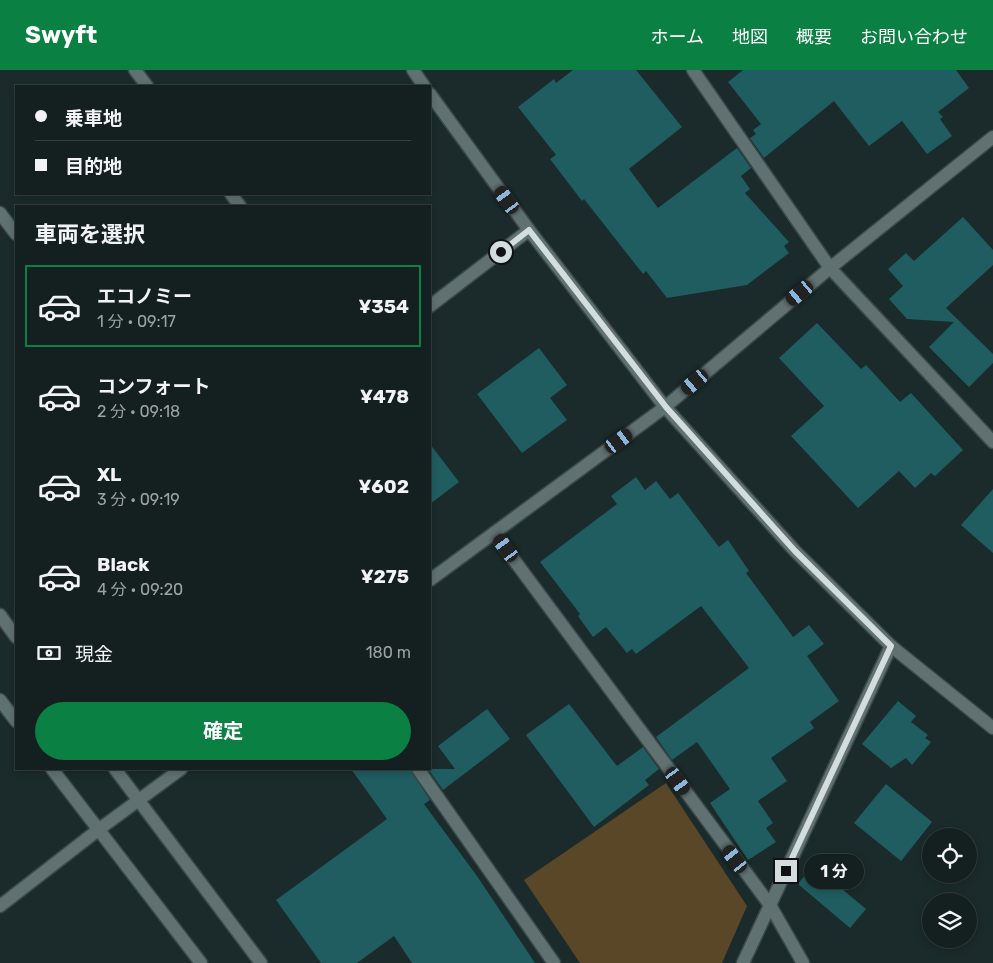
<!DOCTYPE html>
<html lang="ja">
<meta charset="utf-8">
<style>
body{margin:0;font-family:Rubik,"Noto Sans JP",sans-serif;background:#212d2d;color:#f1f3f6;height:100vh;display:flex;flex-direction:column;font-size:19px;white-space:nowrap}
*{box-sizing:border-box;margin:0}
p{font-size:16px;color:#9da3a5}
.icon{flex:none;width:28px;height:28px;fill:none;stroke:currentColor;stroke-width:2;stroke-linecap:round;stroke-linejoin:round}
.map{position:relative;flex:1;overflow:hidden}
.details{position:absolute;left:15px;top:135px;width:416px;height:565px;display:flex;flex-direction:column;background:#142020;border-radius:0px;box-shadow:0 2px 8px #0003,0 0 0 1px #333e3e}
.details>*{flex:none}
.hud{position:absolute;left:15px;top:15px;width:416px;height:110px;border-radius:0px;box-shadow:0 2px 8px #0003,0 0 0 1px #333e3e;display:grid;align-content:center;height:110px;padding:0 20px;background:#142020}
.buttons{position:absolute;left:922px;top:758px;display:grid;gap:10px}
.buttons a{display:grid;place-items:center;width:55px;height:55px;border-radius:50%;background:#142020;box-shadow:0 2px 8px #0003,0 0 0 1px #333e3e;font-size:25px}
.end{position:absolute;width:22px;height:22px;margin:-11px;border:6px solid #d4dddd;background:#111;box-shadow:0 0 0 2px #111}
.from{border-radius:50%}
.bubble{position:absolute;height:35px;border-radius:18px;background:#142020;box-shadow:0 2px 8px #0003,0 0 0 1px #333e3e;font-size:16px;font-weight:700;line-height:35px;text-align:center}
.car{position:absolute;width:15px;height:30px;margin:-15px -8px;border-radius:6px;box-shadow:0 0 4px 1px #0007;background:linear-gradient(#222 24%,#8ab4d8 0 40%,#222 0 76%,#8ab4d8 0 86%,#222 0)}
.hud b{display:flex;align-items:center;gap:18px;height:48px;font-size:19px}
.hud b+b{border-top:1px solid #333e3e}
.hud i{width:12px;height:12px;background:#f1f3f6}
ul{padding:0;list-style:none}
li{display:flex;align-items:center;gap:15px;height:82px;margin:0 10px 8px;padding:0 10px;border:2px solid transparent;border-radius:0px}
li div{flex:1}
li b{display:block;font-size:19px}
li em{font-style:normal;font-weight:700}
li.active{border-color:#0b8043}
li>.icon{width:45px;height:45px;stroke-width:1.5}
h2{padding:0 20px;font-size:22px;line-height:60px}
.pay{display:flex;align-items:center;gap:12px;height:55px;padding:0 20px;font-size:19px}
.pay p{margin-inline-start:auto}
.action{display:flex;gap:10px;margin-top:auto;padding:10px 20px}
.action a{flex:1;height:58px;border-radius:30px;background:#0b8043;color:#fff;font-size:20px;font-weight:700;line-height:58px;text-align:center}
header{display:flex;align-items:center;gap:30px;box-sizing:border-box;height:70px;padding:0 25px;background:#0b8043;color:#fff}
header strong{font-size:24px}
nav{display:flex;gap:28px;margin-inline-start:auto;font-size:18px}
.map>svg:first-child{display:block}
.green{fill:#5a4727}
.building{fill:#1f5d60}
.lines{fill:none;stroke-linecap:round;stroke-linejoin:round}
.street-casing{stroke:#3b4748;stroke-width:15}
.secondary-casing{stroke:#3b4748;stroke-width:15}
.street{stroke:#607172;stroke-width:12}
.secondary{stroke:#607172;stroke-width:12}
.route{stroke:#d4dddd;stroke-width:6}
</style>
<header>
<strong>Swyft</strong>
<nav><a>ホーム</a><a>地図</a><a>概要</a><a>お問い合わせ</a></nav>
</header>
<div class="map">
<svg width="993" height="893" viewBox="0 0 993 893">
<rect width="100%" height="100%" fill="#1b2a2a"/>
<!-- green -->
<polygon class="green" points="666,713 747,836 722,893 580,893 524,810"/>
<!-- building -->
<g class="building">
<polygon points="573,0 636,0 682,57 629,99 658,138 737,78 751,98 741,106 750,119 745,123 789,172 784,176 789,183 747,215 667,228 646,201 643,204 584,129 582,131 550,89 556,85 518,37 554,9 556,13"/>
<polygon points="743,0 956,0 969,18 938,42 943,47 940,49 952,66 927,84 902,51 869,76 834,31 764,88 750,68 756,64 753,60 761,54 728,12"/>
<polygon points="963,147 993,180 993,195 946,238 993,284 993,293 969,317 929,277 954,252 907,249 889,229 903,216 888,199 906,183 914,191"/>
<polygon points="817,253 861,299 866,295 900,332 911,323 963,380 935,406 931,403 915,418 899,401 858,438 791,366 824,336 779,288"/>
<polygon points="539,278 567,315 550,328 567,350 522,383 477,324"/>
<polygon points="430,374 459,412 430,434"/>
<polygon points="636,407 645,420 656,411 670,429 678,423 719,477 728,470 749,501 746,503 793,567 809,555 824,574 807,586 839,631 810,652 814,658 771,688 787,711 758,731 773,753 766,758 776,772 748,790 710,733 730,719 697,672 672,690 656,667 749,598 701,536 636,584 632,579 627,583 606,557 593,567 578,546 580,544 540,492 617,434 611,426"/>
<polygon points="993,419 993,483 961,455"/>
<polygon points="898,631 916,646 911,652 928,665 925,668 931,672 912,695 906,688 891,698 862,674"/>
<polygon points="569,634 617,696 643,677 659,699 645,710 649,715 594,757 526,665"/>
<polygon points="487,639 510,669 443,720 428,699 455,699 438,676"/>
<polygon points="351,699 410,699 430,730 424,734 477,806 535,893 412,893 394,866 357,893 321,893 276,830 387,749"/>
<polygon points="886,714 932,752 901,791 854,753"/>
<polygon points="813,795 866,839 850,858 798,814"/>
</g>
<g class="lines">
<defs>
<g id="street">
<polyline points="135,0 147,16"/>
<polyline points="693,0 830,198 993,372"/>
<polyline points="231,124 240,136"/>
<polyline points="0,143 16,164"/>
<polyline points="430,236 529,160"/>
<polyline points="494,463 770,835 803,893"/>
<polyline points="430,510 665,337 830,198 993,67"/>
<polyline points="418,699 554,893"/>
<polyline points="0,836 98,760 181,699"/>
<polyline points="743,893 891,576"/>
</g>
<g id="secondary">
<polyline points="413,0 424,16"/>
<polyline points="430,24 529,160 665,337 795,481 891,576 993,658"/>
<polyline points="0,545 16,567"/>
<polyline points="0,630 16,651"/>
<polyline points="52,699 201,893"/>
<polyline points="115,699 261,893"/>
</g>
</defs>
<!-- street casing -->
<use href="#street" class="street-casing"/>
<!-- secondary casing -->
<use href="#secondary" class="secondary-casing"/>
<!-- street -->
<use href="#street" class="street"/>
<!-- secondary -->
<use href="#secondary" class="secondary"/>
</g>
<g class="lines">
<!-- route -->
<polyline class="route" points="501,182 529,160 666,337 795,481 891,576 786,801"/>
</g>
</svg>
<div class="buttons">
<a><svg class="icon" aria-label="locate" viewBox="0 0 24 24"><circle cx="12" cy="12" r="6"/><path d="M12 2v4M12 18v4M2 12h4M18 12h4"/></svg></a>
<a><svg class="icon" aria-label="layers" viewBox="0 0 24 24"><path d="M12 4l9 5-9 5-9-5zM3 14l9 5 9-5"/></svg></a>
</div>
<i class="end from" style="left:501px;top:182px"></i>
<i class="end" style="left:786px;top:801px"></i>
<div class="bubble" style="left:804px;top:784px;width:60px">1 分</div>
<i class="car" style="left:507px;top:130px;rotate:324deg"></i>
<i class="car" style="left:800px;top:223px;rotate:230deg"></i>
<i class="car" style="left:695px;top:312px;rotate:230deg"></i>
<i class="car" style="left:619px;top:371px;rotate:54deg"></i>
<i class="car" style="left:506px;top:478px;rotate:324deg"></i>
<i class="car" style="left:678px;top:711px;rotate:144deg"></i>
<i class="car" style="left:735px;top:789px;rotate:323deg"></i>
<div class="hud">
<b><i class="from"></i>乗車地</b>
<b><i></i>目的地</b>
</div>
<section class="details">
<h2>車両を選択</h2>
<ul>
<li class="active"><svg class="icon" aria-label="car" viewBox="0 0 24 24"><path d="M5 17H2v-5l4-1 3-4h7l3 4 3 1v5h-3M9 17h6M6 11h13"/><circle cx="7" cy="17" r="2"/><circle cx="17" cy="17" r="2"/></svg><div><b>エコノミー</b><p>1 分 · 09:17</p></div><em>¥354</em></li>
<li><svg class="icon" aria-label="car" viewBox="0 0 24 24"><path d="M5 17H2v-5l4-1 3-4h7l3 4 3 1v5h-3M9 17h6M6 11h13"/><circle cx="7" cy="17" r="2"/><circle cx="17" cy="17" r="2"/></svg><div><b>コンフォート</b><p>2 分 · 09:18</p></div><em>¥478</em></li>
<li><svg class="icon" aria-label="car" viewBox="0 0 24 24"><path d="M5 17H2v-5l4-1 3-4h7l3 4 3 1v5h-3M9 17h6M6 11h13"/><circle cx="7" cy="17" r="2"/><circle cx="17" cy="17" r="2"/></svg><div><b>XL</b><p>3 分 · 09:19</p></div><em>¥602</em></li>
<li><svg class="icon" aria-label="car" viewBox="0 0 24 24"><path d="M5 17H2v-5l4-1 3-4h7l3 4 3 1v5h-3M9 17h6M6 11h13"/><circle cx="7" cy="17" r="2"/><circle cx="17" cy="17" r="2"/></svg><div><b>Black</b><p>4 分 · 09:20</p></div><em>¥275</em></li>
</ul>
<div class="pay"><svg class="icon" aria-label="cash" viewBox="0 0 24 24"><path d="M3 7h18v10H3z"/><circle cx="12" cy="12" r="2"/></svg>現金<p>180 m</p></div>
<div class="action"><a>確定</a></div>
</section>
</div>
